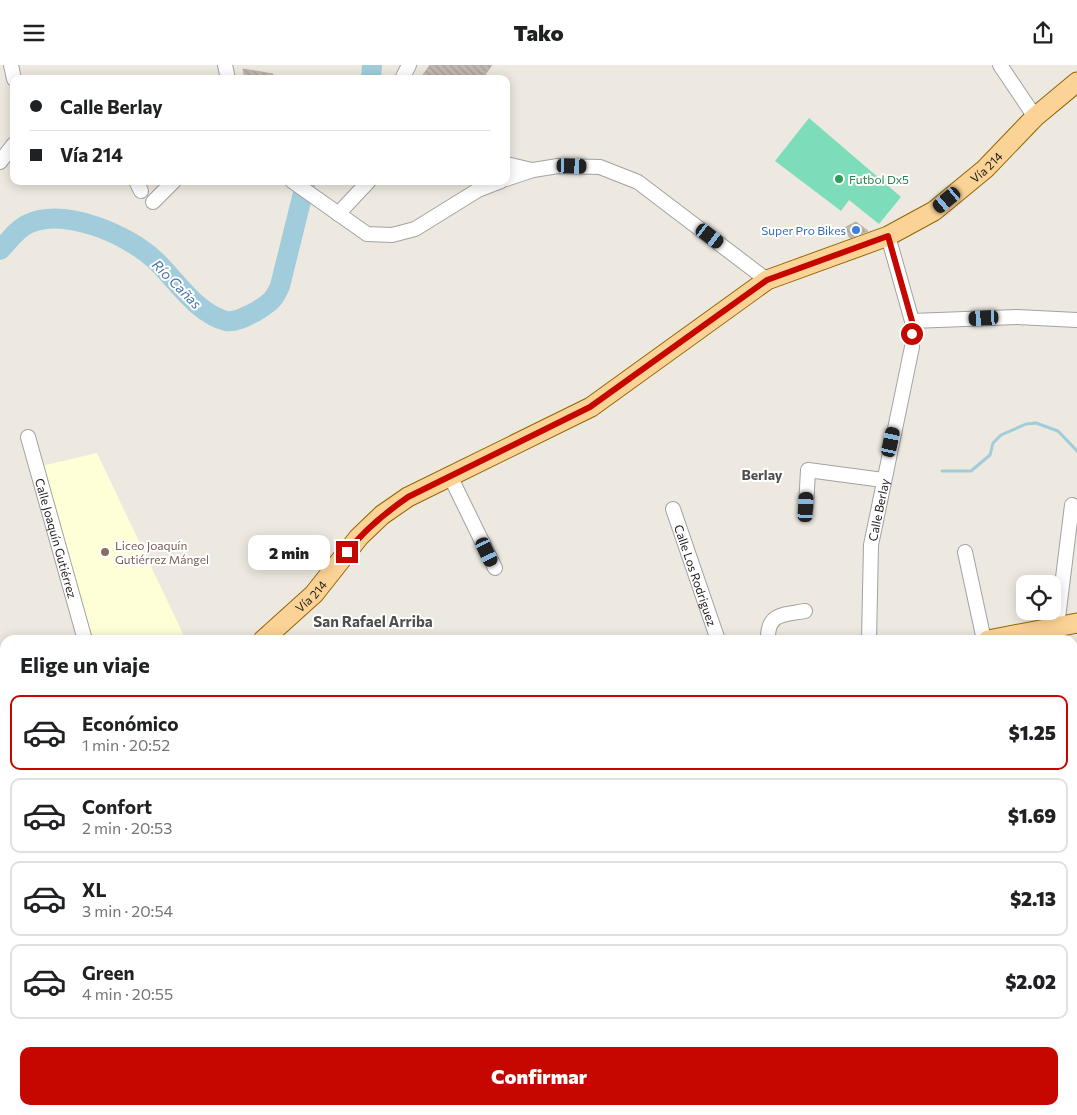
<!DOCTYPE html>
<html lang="es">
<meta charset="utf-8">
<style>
body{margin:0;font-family:Commissioner,sans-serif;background:#f6f6f6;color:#202124;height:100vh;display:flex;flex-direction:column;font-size:19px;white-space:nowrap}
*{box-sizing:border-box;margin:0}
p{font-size:16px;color:#757577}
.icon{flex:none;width:28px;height:28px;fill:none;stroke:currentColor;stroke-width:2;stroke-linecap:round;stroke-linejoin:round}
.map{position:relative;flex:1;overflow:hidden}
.panel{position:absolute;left:0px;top:570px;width:1078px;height:480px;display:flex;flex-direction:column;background:#fff;border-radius:15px 15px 0 0;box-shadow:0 2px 12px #0003}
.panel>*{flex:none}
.hud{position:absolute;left:10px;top:10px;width:500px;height:110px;border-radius:10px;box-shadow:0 2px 12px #0003;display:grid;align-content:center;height:110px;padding:0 20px;background:#fff}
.controls{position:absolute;left:1016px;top:510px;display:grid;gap:10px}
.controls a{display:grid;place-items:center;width:45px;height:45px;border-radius:10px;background:#fff;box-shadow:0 2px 12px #0003;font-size:25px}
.end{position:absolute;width:22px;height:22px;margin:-11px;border:6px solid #c60700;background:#fff;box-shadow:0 0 0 2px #fff}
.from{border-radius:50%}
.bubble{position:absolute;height:35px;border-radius:10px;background:#fff;box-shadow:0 2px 12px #0003;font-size:16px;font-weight:800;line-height:35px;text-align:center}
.car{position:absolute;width:15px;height:30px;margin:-15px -8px;border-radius:6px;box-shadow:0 0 4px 1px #0007;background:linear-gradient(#222 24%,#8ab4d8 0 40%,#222 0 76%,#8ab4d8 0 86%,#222 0)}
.hud b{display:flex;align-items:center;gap:18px;height:48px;font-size:19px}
.hud b+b{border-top:1px solid #e0e0e0}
.hud i{width:12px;height:12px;background:#202124}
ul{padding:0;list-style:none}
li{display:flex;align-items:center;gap:15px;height:75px;margin:0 10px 8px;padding:0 10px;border:2px solid #e0e0e0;border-radius:10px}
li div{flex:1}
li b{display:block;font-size:19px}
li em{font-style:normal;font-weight:800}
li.on{border-color:#c60700}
li>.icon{width:45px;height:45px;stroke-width:1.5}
h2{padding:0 20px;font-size:22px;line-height:60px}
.action{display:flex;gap:10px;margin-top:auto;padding:10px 20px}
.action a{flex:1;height:58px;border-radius:10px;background:#c60700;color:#fff;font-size:20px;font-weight:800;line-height:58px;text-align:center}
header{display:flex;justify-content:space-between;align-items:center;height:65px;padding:0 20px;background:#fff;font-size:22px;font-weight:800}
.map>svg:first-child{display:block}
.residential{fill:#d9d8d8}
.industrial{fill:#e6d2e1}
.education{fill:#feffd7}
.pitch{fill:#7dddbb}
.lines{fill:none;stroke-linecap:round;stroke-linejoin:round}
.stream{stroke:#a0ccdb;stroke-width:3}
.river{stroke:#a0ccdb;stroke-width:20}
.building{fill:url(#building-back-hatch);stroke:#beb0a3}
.minor-casing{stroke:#a2a2a2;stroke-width:16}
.major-casing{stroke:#926600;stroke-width:21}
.minor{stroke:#fff;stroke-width:14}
.major{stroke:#fcd396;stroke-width:19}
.route{stroke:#c60700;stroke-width:6}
.leisure-dot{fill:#2e9e5b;stroke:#fff;stroke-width:2}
.shop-dot{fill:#3f7fe0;stroke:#fff;stroke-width:2}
.education-dot{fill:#8d6e63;stroke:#fff;stroke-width:2}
.labels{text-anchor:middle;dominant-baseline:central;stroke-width:4;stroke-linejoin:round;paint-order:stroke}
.street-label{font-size:12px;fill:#1b1b1b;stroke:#fff}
.leisure-label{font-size:12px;fill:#27864d;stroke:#fff;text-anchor:start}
.shop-label{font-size:12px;fill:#366cbe;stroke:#fff;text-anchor:end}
.education-label{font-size:12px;fill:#785e54;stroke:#fff;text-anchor:start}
.water-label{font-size:14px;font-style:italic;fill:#4875a9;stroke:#fff}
.neighbourhood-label{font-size:14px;font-weight:bold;fill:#4e4e4e;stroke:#fff}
.quarter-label{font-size:15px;font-weight:bold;fill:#4e4e4e;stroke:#fff}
</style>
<header><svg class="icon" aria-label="menu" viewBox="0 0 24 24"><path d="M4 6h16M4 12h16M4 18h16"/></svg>Tako<svg class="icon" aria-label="share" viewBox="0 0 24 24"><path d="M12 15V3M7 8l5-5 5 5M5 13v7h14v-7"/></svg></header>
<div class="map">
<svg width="1077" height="1050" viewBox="0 0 1077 1050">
<defs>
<pattern id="building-back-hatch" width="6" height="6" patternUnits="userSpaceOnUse" patternTransform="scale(1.25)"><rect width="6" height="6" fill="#c1b8b0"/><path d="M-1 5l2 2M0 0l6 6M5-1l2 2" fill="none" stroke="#a59e97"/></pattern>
</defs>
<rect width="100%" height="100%" fill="#ede9e0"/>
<!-- residential -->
<polygon class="residential" points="448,1045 975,1045 976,1050 448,1050"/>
<!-- industrial -->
<polygon class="industrial" points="204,1045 329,1045 330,1050 204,1050"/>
<!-- education -->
<polygon class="education" points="97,388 185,573 91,575 41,401"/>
<!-- pitch -->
<polygon class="pitch" points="809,53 901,132 879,159 849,135 841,146 775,96"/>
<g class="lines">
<!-- stream -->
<polyline class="stream" points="942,406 971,406 990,390 993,378 1001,370 1026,359 1036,358 1058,366 1077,386"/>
<!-- river -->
<g class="river">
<polyline points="371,14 372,0"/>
<path d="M 0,185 C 8,177 18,163 28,159 C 64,142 127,169 155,195 C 177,216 195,247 226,256 C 235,258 247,251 255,247 C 269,238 273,237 280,221 L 306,116"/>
</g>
</g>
<!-- building -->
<g class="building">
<polygon points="430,0 492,0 482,14 420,14"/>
<polygon points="243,4 273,9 273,14 245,14"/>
<polygon points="856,157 868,166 850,173 844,163"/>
</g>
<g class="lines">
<defs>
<g id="minor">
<polyline points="11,0 14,14"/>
<polyline points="225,0 228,14"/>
<polyline points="1000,0 1035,52"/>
<polyline points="402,14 409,0"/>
<polyline points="0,97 14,79"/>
<polyline points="506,99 532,105"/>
<polyline points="506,114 533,105 558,101 600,102 638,117 767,215"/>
<polyline points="136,116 141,126"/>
<polyline points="292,116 367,169 392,170 415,164 478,125 501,116"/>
<polyline points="153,137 174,116"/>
<polyline points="338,149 369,116"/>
<polyline points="912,256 1017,252 1077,255"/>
<path id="s1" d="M 28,372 L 85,575"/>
<polyline points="450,411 495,503"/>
<polyline points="806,442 808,405 883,415"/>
<path id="s2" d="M 673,444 L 718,575"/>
<polyline points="965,487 984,575"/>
<polyline points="1057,561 1072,440"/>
<path d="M 768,575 C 767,548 783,550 805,546"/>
<path id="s3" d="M 869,575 L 871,480 L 912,282 L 912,256 L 888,171"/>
<polyline points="0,875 5,874"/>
<polyline points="204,1045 219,1050"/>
<polyline points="658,1045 663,1050"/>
<polyline points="687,1045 691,1050"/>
<polyline points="754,1045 755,1050"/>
<polyline points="987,1045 990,1050"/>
<polyline points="508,1050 510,1045"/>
<polyline points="604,1050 607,1045"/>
<polyline points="784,1050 910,1045"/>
</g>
<g id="major">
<path id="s4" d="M 263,575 L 314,529 L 359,472 L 382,450 L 408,432 L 591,342 L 767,215 L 888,171 L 934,146 L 985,104 L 1035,52 L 1077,17"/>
<polyline points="988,575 1077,558"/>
<polyline points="0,640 5,639"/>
</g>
</defs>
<!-- minor casing -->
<use href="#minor" class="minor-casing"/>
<!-- major casing -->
<use href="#major" class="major-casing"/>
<!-- minor -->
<use href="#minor" class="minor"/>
<!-- major -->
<use href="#major" class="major"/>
</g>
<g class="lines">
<!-- route -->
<path class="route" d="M 347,487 C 365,464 385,448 408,432 L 590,342 L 767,215 L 888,171 L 912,256 L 912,269"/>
</g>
<!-- markers -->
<circle class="leisure-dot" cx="839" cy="114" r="5"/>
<circle class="shop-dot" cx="856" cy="165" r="5"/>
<circle class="education-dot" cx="105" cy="487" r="5"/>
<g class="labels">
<!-- street labels -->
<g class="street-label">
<text stroke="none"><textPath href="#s4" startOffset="875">Vía 214</textPath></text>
<text stroke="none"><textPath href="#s3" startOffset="131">Calle Berlay</textPath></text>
<text stroke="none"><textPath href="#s1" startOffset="105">Calle Joaquín Gutiérrez</textPath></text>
<text stroke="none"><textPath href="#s2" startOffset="70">Calle Los Rodriguez</textPath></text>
<text stroke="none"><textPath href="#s4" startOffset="65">Vía 214</textPath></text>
</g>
<!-- leisure labels -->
<g class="leisure-label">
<text x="849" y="114">Futbol Dx5</text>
</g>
<!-- shop labels -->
<g class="shop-label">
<text x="846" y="165">Super Pro Bikes</text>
</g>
<!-- education labels -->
<g class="education-label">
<text x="115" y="480">Liceo Joaquín<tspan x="115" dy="14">Gutiérrez Mángel</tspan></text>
</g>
<!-- water labels -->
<g class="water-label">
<text transform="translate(177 219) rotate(45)">Río Cañas</text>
</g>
<!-- neighbourhood labels -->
<g class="neighbourhood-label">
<text x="762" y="409">Berlay</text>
</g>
<!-- quarter labels -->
<g class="quarter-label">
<text x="373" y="556">San Rafael Arriba</text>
</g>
</g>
</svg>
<div class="controls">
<a><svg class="icon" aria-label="locate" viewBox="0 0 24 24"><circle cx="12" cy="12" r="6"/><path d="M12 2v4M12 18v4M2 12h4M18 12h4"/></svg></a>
</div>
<i class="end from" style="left:912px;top:269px"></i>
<i class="end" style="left:347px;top:487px"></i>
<div class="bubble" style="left:248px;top:470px;width:82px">2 min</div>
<i class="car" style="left:572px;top:101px;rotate:92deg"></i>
<i class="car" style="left:947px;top:135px;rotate:230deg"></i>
<i class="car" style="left:710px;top:171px;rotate:127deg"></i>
<i class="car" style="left:984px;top:253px;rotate:267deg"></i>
<i class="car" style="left:891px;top:377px;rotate:12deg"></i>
<i class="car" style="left:806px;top:442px;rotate:3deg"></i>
<i class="car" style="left:487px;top:487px;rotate:155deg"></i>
<div class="hud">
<b><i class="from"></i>Calle Berlay</b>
<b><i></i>Vía 214</b>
</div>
<section class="panel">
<h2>Elige un viaje</h2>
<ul>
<li class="on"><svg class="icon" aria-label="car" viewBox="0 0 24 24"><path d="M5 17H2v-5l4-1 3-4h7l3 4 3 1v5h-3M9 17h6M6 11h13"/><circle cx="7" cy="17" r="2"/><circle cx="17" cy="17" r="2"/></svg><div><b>Económico</b><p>1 min · 20:52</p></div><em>$1.25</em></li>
<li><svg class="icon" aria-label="car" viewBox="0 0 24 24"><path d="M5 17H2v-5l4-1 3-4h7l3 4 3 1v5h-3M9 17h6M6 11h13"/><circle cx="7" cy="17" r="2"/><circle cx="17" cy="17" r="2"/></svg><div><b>Confort</b><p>2 min · 20:53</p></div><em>$1.69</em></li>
<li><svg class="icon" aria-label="car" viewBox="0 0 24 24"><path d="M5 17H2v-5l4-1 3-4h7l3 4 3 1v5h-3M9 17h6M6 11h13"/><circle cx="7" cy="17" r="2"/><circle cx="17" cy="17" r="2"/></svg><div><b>XL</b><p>3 min · 20:54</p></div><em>$2.13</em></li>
<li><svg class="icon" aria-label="car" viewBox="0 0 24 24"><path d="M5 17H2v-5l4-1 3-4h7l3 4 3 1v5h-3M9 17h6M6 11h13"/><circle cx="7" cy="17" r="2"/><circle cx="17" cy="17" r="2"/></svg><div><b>Green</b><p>4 min · 20:55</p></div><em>$2.02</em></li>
</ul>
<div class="action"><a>Confirmar</a></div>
</section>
</div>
